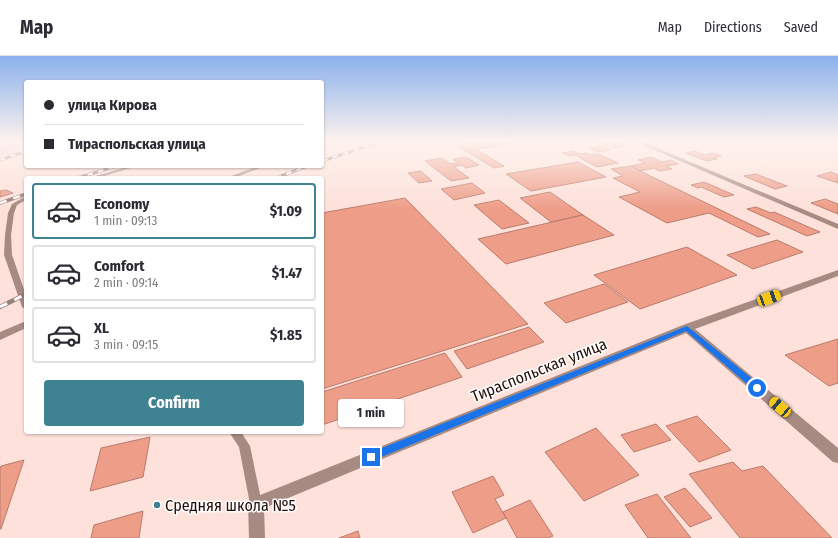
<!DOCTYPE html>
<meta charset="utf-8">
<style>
body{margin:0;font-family:"Fira Sans Condensed",sans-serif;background:#f2f2f3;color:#2b2b33;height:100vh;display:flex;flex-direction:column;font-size:15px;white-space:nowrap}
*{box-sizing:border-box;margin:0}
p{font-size:13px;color:#7c7c81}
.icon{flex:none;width:22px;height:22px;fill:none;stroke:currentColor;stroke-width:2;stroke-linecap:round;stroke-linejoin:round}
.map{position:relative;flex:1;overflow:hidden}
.panel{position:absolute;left:24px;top:120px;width:300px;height:258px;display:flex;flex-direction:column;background:#fff;border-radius:4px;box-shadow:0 1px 3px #0004}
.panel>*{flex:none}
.top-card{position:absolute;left:24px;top:24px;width:300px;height:88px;border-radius:4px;box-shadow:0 1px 3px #0004;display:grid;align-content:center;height:88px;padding:0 20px;background:#fff}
.end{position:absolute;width:18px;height:18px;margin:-9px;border:5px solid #1a73e8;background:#fff;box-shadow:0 0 0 2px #fff}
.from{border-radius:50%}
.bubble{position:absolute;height:28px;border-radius:4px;background:#fff;box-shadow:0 1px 3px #0004;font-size:13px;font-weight:700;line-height:28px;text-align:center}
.car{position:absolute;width:12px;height:24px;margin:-12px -6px;border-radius:5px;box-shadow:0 0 3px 1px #0007;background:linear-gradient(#f5c518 24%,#345 0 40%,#f5c518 0 76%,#345 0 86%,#f5c518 0)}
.top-card b{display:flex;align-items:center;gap:14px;height:38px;font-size:15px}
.top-card b+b{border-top:1px solid #e1e1e2}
.top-card i{width:10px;height:10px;background:#2b2b33}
ul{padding:7px 0 0;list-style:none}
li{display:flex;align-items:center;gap:12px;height:56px;margin:0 8px 6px;padding:0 12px;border:2px solid #e1e1e2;border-radius:4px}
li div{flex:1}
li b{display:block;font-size:15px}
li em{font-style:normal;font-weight:700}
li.current{border-color:#3f8392}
li>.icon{width:36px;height:36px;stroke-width:1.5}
.button{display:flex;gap:8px;margin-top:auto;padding:8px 20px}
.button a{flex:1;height:46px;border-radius:4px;background:#3f8392;color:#fff;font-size:16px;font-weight:700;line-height:46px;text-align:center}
header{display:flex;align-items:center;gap:24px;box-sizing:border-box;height:56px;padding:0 20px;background:#fff;border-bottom:1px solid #e1e1e2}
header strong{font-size:19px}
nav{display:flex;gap:22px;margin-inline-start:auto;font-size:14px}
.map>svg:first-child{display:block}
.green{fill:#f8bae9}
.building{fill:#ee9d88;stroke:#b97c6c}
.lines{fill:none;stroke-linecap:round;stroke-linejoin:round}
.lane{fill:#a78b83;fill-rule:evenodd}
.street{fill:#a78b83;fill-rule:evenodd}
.rail-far2-casing{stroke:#977e78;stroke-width:3}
.rail-far1-casing{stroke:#977e78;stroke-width:3.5}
.rail-casing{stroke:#977e78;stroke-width:4.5}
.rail-far2{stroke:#fff;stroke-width:2;stroke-dasharray:5.5;stroke-linecap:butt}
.rail-far1{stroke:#fff;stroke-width:2.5;stroke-dasharray:7;stroke-linecap:butt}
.rail{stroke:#fff;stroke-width:3;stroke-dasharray:8;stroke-linecap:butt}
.route{fill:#1a73e8}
.poi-dot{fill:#3f8392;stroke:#fff;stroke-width:1.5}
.labels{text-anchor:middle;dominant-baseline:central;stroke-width:3;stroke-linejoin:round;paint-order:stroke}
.near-street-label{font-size:16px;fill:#250e09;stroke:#fff}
.near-poi-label{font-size:16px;fill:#250e09;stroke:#fff;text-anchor:start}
</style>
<header>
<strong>Map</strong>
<nav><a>Map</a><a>Directions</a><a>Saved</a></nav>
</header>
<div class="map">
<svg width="838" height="482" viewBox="0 0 838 482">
<rect width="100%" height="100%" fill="#fde1da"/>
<!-- green -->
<polygon class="green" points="6,86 26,86 26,90 0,99 0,89"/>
<!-- building -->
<g class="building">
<polygon points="478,86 518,86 466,95 457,89"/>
<polygon points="599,86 615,86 626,90 614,92"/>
<polygon points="603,90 610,94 596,96 589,92"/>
<polygon points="476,93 504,110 494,112 466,95"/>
<polygon points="573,95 579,98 586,97 591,99 599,98 618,107 597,111 575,99 568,100 562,97"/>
<polygon points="695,95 705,99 713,97 721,100 713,102 717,103 707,105 686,97"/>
<polygon points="466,101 479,109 466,112 462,109 454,111 469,122 451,125 425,105 442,102 450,108 458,107 453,103"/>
<polygon points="651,101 662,106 671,104 678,108 666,110 672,113 660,115 654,112 640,115 631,110 646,107 638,104"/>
<polygon points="578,106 606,121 531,135 506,118"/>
<polygon points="631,110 640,115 770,178 758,181 709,157 667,167 619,141 640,136 613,122 623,120 611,113"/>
<polygon points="421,115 432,125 419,127 408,117"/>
<polygon points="831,116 838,119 838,127 817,120"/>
<polygon points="756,118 787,130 775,133 744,120"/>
<polygon points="704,126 734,139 724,141 701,131 698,132 691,129"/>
<polygon points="472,127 485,137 454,144 441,133"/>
<polygon points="6,134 13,137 0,141 0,135"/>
<polygon points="550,136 583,159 551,166 520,142"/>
<polygon points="405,142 528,268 322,333 322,157"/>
<polygon points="825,143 838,148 838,158 811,147"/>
<polygon points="499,144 529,167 502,173 474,149"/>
<polygon points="756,151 771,157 774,156 820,176 807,180 747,153"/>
<polygon points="583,159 614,179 506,208 478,183"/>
<polygon points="777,184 803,196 753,213 727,199"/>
<polygon points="687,191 737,219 640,253 594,219"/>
<polygon points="604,228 628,246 566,267 544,247"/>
<polygon points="529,271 544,286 467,313 454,295"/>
<polygon points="838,283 838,327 829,330 785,299"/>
<polygon points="445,297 462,321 322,369 322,336"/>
<polygon points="697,360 731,394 699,406 666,370"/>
<polygon points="656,368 671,384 634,396 621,379"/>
<polygon points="596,372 639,419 584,445 545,396"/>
<polygon points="150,381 143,421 90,435 101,392"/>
<polygon points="24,404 1,473 0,473 0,413 1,410"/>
<polygon points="733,406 742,415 763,410 832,482 740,482 689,418"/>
<polygon points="493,420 504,439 495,443 506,462 473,477 452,436"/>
<polygon points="685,432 712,462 690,471 664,441"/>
<polygon points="657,438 691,482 648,482 625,449"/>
<polygon points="530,444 553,480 548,482 517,482 503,456"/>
<polygon points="143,455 139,482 91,482 94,469"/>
<polygon points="358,475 360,482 339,482"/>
</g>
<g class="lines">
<!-- lane -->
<g class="lane">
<polygon points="324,86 347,86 345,87 326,87"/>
<polygon points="129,110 137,110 98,122 89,122"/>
<polygon points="258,110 265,110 234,122 226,122"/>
<polygon points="26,140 26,144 17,149 14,157 11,179 12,199 26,239 26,254 22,251 4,199 5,179 8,157 12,148"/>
<polygon points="229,376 241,376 250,390 262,448 261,452 256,454 251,452 250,448 239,391"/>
</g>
<!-- street -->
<g class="street">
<polygon points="636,86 643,86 838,168 838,173"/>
<polygon points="838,214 838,220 695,273 838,392 838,407 833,406 686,277 264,452 265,482 249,482 248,448 250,443 683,269"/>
<polygon points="26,265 26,272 0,284 0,276"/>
</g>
<defs>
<g id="rail-far2">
<polyline points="0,104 26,95"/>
<polyline points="322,105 380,86"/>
<polyline points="77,122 117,110"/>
<polyline points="276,122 307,110"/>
</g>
<polyline id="rail-far1" points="0,147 26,138"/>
<polyline id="rail" points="0,251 26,238"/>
</defs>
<!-- rail-far2 casing -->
<use href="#rail-far2" class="rail-far2-casing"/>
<!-- rail-far1 casing -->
<use href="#rail-far1" class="rail-far1-casing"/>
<!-- rail casing -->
<use href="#rail" class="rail-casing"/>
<!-- rail-far2 -->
<use href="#rail-far2" class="rail-far2"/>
<!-- rail-far1 -->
<use href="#rail-far1" class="rail-far1"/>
<!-- rail -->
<use href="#rail" class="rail"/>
</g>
<!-- sky -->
<linearGradient id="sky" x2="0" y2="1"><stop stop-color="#8ab1ec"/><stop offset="0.56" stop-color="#fef2ee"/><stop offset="1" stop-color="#fef2ee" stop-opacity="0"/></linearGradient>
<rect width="838" height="153" fill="url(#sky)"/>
<!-- route -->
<polygon class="route" points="687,270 760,329 760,334 754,334 686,275 374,404 371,405 367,404 366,401 367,398"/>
<!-- markers -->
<circle class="poi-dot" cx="157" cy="449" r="4"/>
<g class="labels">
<!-- near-street labels -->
<g class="near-street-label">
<text transform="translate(539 314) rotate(-22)">Тираспольская улица</text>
</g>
<!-- near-poi labels -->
<g class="near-poi-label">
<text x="165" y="449">Средняя школа №5</text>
</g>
</g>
</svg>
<i class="end from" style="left:757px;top:332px"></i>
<i class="end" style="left:371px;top:401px"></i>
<div class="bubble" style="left:338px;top:343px;width:66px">1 min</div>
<i class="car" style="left:769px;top:242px;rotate:70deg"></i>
<i class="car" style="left:780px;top:351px;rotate:310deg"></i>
<div class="top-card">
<b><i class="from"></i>улица Кирова</b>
<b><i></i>Тираспольская улица</b>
</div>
<section class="panel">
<ul>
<li class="current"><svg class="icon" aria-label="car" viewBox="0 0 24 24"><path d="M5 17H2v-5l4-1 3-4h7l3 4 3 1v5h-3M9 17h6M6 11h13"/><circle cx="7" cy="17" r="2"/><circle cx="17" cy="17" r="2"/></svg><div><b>Economy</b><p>1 min · 09:13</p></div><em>$1.09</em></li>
<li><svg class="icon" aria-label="car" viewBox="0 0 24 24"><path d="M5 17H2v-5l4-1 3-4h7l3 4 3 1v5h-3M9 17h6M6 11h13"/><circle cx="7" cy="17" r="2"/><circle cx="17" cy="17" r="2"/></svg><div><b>Comfort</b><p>2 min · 09:14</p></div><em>$1.47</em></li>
<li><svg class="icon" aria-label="car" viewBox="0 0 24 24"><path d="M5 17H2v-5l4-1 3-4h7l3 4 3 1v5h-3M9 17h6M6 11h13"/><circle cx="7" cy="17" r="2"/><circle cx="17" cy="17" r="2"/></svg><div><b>XL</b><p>3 min · 09:15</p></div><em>$1.85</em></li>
</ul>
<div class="button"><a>Confirm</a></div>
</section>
</div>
